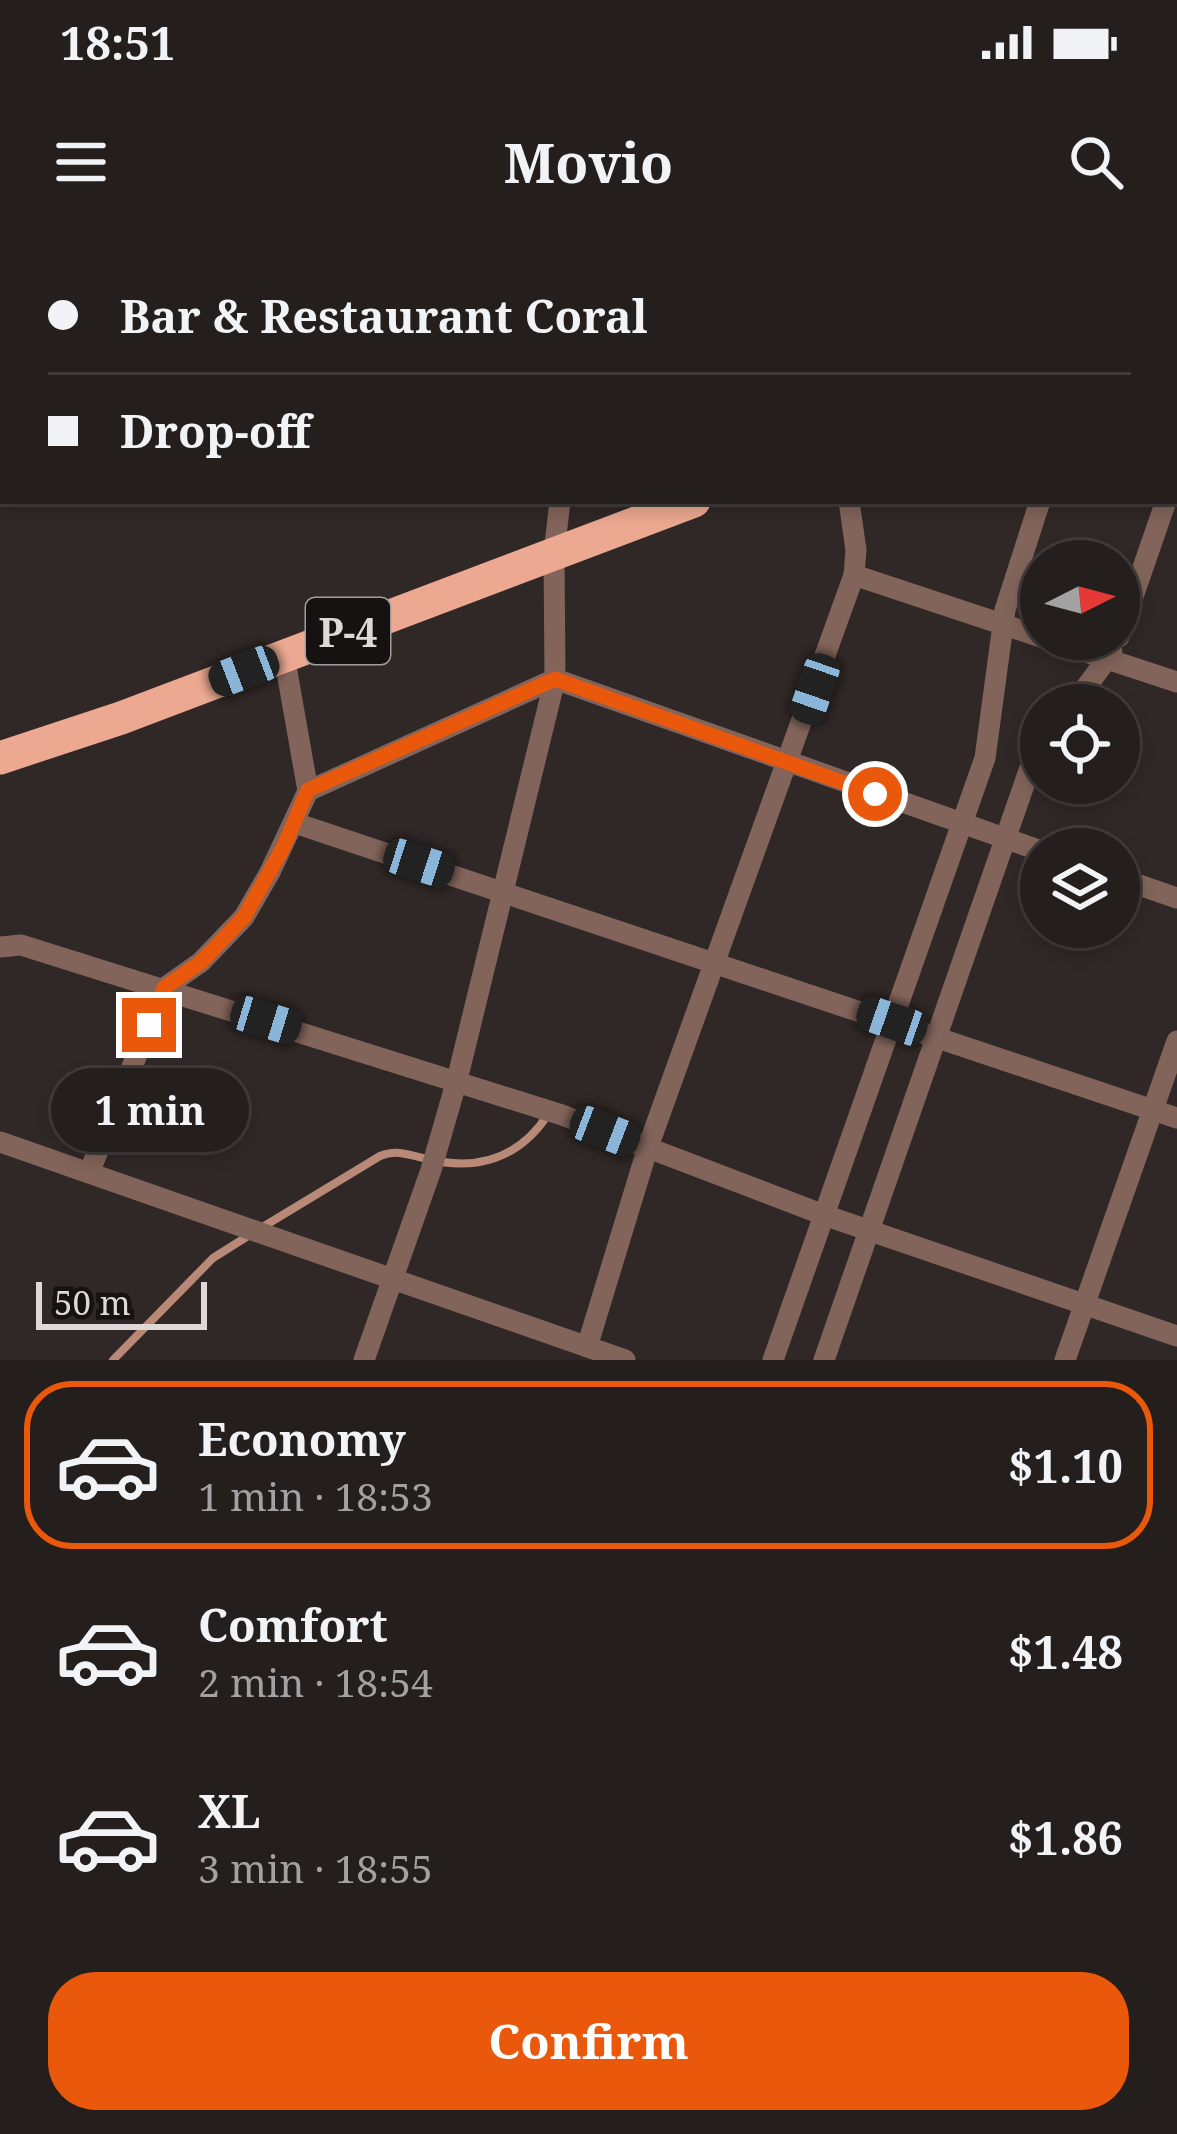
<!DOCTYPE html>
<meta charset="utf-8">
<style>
body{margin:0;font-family:"Noto Serif",serif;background:#302b29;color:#f1f3f6;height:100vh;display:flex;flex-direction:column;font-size:45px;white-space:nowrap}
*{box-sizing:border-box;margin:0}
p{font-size:39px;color:#a3a2a3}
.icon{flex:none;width:66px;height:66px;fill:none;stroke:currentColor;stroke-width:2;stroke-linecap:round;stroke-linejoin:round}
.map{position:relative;height:1120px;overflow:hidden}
.drawer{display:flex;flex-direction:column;background:#241e1c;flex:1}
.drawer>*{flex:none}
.top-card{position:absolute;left:0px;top:0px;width:1179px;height:264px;box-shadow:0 6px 18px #0003,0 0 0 3px #413c3b;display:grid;align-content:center;height:264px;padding:0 48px;background:#241e1c}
.needle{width:78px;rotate:84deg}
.tools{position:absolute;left:1020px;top:300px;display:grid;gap:24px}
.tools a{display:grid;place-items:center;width:120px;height:120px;border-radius:50%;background:#241e1c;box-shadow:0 6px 18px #0003,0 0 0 3px #413c3b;font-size:60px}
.scale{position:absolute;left:36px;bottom:30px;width:171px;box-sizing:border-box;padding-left:12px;border:6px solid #ded8d7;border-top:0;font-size:33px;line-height:42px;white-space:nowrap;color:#ded8d7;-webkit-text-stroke:9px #161211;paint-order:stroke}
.end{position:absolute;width:54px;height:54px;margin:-27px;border:15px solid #ea580c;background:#fff;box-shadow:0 0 0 6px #fff}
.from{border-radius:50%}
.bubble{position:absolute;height:84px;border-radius:42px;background:#241e1c;box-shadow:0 6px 18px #0003,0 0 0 3px #413c3b;font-size:39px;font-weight:700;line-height:84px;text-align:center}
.car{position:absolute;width:36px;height:72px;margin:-36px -18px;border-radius:15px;box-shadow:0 0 9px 3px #0007;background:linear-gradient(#222 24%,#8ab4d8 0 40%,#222 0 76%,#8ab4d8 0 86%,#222 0)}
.top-card b{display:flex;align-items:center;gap:42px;height:114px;font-size:45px}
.top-card b+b{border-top:3px solid #413c3b}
.top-card i{width:30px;height:30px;background:#f1f3f6}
ul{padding:21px 0 0;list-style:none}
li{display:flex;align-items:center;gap:36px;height:168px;margin:0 24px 18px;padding:0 24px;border:6px solid transparent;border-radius:48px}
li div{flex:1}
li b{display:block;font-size:45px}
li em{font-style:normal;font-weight:700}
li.selected{border-color:#ea580c}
li>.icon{width:108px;height:108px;stroke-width:1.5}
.action{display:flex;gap:24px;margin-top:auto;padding:24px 48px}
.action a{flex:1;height:138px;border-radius:48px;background:#ea580c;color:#fff;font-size:48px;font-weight:700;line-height:138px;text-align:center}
.status{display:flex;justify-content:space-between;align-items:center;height:84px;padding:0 60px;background:#241e1c;direction:ltr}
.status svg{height:33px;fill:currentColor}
header{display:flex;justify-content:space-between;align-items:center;height:156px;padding:0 48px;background:#241e1c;font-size:54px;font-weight:700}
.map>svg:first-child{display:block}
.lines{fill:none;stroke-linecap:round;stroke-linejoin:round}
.stream{stroke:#b98978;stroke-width:8}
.minor{stroke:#82645a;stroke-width:21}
.secondary{stroke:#b48574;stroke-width:24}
.trunk{stroke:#eca891;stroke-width:33}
.route{stroke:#ea580c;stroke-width:15}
.labels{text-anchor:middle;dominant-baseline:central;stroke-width:9;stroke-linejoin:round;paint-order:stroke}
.shield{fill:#161211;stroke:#a29d9c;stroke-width:3}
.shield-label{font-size:39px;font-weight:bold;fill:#ded8d7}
</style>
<div class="status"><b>18:51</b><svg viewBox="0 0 49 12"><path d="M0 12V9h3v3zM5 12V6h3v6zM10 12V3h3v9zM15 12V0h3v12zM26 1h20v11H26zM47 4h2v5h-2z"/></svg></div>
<header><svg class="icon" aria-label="menu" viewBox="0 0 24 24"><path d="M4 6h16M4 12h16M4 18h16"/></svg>Movio<svg class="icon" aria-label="search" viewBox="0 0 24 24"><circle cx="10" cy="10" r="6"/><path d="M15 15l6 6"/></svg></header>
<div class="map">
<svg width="1177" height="1120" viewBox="0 0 1177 1120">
<rect width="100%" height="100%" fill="#302826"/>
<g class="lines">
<!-- stream -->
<g class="stream">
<path d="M 261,988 L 380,916 C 396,909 410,915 427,919 C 476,931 518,919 547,876"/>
<polyline points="113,1120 213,1018 248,996"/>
</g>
<!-- minor -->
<g class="minor">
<polyline points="302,0 306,3"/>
<polyline points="750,0 751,3"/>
<polyline points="991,0 991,3"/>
<polyline points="92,3 95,0"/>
<polyline points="613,3 614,0"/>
<polyline points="1176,94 1177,94"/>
<polyline points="0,107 3,103"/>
<polyline points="0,209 3,209"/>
<polyline points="1176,234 1177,231"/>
<polyline points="854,335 1041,397"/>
<polyline points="1119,397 1166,261"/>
<polyline points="1046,399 1177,442"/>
<polyline points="1073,465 1112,412"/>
<polyline points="308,551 555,439 1041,611"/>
<polyline points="295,583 1177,878"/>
<polyline points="1119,638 1177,658"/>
<polyline points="0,707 21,705 562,875 824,975 1177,1096"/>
<polyline points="0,902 625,1120"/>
<polyline points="89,933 164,748 201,722 244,677 270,632 308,551 284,415"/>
<polyline points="587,1107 648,907 854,335 856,310 849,261"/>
<polyline points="364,1120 431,930 457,840 555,439 554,313 560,261"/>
<polyline points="773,1120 985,518 1005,370 1040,261"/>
<polyline points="824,1120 1032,522 1041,509"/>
<polyline points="1065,1120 1177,801"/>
</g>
<!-- secondary -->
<polyline class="secondary" points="1132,3 1133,0"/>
<!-- trunk -->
<g class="trunk">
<polyline points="1176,207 1177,207"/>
<polyline points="0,518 121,478 694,261"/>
</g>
</g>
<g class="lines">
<!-- route -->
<polyline class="route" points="149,785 164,748 201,722 244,677 283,608 308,550 555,439 875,554"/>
</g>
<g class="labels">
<!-- shield labels -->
<rect class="shield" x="306" y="358" width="84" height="66" rx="9"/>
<g class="shield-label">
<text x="348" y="391">P-4</text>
</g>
</g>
</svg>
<div class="tools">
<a><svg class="needle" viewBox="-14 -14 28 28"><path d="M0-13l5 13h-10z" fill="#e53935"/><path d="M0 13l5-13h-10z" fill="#a3a2a3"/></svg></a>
<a><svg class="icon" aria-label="locate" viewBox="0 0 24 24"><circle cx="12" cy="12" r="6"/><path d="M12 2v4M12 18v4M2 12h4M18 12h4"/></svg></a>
<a><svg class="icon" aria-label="layers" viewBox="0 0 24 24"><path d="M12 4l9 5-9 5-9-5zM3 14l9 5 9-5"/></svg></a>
</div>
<div class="scale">50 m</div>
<i class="end from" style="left:875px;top:554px"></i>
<i class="end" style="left:149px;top:785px"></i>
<div class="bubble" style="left:51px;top:828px;width:198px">1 min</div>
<i class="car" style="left:244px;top:431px;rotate:249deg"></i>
<i class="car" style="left:815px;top:449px;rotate:199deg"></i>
<i class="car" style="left:419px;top:623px;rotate:108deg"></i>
<i class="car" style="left:266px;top:780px;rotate:107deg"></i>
<i class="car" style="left:892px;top:781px;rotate:289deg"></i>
<i class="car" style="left:605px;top:891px;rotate:111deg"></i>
<div class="top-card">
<b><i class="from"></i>Bar &amp; Restaurant Coral</b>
<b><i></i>Drop-off</b>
</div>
</div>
<section class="drawer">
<ul>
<li class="selected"><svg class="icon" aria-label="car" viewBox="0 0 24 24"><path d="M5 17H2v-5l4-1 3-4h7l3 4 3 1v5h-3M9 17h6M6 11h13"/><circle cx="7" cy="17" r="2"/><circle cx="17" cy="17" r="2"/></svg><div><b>Economy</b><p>1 min · 18:53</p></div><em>$1.10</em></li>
<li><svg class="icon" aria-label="car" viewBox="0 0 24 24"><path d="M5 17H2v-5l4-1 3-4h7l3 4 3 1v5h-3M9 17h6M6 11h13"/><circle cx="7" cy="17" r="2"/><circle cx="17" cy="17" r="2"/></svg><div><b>Comfort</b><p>2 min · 18:54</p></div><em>$1.48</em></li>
<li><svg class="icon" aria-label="car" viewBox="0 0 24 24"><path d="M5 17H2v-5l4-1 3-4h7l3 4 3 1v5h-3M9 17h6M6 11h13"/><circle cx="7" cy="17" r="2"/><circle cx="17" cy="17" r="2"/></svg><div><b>XL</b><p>3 min · 18:55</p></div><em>$1.86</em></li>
</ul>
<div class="action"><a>Confirm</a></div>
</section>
